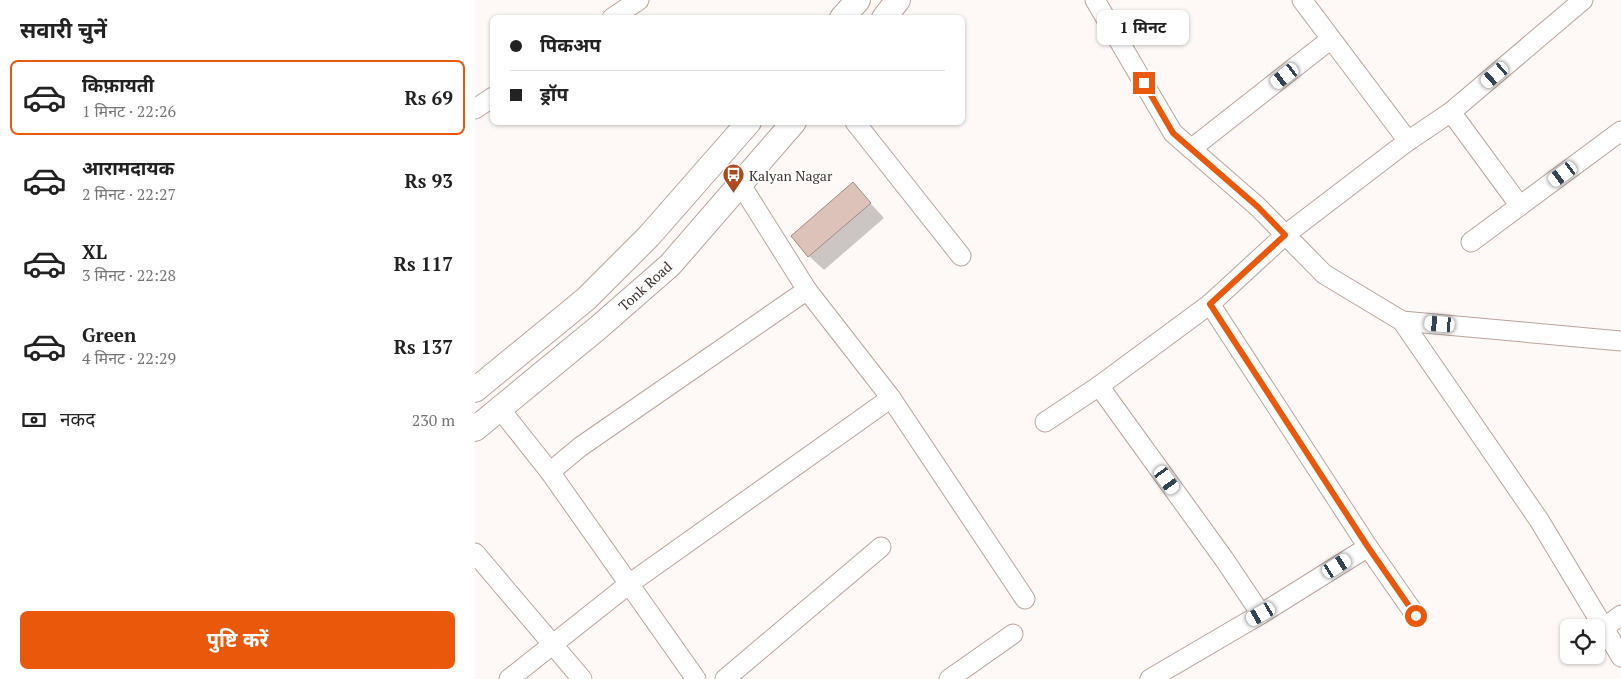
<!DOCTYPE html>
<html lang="hi">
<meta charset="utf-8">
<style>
body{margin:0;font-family:"PT Serif","Noto Sans Devanagari",serif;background:#f2f2f2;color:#222;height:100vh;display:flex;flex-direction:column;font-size:19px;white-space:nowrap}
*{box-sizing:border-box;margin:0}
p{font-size:16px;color:#767676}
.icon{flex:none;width:28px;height:28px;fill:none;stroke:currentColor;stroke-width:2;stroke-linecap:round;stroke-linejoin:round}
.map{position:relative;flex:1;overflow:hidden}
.details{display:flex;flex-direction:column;background:#fff;width:475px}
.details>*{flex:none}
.hud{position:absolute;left:15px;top:15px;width:475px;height:110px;border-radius:8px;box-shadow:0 1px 4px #0004;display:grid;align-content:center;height:110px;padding:0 20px;background:#fff}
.buttons{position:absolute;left:1085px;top:619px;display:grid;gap:10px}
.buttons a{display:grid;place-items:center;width:45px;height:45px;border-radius:8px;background:#fff;box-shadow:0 1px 4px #0004;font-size:25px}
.end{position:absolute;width:22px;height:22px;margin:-11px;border:6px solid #ea580c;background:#fff;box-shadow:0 0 0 2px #fff}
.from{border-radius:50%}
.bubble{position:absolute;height:35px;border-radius:8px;background:#fff;box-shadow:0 1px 4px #0004;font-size:16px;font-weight:700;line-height:35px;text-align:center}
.car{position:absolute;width:15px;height:30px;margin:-15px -8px;border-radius:6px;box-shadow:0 0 4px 1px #0007;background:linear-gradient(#fff 24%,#345 0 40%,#fff 0 76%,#345 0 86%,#fff 0)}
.hud b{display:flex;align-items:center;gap:18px;height:48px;font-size:19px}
.hud b+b{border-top:1px solid #e0e0e0}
.hud i{width:12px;height:12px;background:#222}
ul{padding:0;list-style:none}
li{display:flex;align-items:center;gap:15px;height:75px;margin:0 10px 8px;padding:0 10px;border:2px solid transparent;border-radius:8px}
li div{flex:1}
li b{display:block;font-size:19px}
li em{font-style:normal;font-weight:700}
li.active{border-color:#ea580c}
li>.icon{width:45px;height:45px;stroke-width:1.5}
h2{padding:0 20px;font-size:22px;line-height:60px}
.pay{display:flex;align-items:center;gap:12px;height:55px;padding:0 20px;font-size:19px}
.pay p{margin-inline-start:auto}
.primary-button{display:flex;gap:10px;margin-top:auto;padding:10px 20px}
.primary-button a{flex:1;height:58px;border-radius:8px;background:#ea580c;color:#fff;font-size:20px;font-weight:700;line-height:58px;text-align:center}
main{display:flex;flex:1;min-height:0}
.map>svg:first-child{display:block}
.shadow{fill:#0003}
.building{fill:#dcc2b9;stroke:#a38a81}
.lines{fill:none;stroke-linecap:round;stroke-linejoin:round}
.minor-casing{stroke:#bca399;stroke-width:21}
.major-casing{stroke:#bca399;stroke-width:26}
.minor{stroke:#fff;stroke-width:19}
.major{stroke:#fff;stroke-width:24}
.route{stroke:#ea580c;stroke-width:6}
.labels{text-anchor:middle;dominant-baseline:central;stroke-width:4;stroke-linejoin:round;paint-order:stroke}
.poi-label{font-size:14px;fill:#3b312d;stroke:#fff;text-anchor:start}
.street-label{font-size:14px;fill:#3b312d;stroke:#fff}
</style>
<main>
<section class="details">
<h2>सवारी चुनें</h2>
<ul>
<li class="active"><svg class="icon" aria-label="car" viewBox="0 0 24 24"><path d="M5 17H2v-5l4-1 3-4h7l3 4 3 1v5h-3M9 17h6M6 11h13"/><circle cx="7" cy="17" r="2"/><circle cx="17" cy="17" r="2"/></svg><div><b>किफ़ायती</b><p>1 मिनट · 22:26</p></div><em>Rs 69</em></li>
<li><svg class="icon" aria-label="car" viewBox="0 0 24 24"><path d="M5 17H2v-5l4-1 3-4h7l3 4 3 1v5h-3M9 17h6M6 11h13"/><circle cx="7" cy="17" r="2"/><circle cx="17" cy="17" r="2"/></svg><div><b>आरामदायक</b><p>2 मिनट · 22:27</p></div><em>Rs 93</em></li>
<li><svg class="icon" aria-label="car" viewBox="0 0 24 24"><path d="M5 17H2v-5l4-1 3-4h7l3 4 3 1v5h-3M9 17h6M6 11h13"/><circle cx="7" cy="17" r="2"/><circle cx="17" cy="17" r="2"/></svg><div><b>XL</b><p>3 मिनट · 22:28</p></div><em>Rs 117</em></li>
<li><svg class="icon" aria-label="car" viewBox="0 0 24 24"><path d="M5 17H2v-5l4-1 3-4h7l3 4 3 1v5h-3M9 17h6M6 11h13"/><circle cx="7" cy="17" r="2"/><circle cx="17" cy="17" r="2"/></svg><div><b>Green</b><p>4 मिनट · 22:29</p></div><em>Rs 137</em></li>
</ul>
<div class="pay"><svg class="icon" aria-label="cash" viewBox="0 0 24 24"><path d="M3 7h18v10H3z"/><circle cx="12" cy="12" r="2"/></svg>नकद<p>230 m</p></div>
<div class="primary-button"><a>पुष्टि करें</a></div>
</section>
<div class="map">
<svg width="1146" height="679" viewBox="0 0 1146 679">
<rect width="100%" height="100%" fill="#fef8f6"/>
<!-- shadow -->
<polygon class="shadow" points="378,184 409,218 349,270 334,256"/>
<!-- building -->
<polygon class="building" points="378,182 396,203 333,257 316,236"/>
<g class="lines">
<defs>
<g id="minor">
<polyline points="620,0 698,133 783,207 849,274 927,321 1064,520 1129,628 1146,615"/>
<polyline points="827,0 933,141"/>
<polyline points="137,18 164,0"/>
<polyline points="0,109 18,97"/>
<polyline points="976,112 1045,206"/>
<polyline points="380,122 486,256"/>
<polyline points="716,149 856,39"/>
<polyline points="266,185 332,290 416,398 550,599"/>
<polyline points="996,242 1146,131"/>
<polyline points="735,304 810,235 933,141 976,112 1108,0"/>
<polyline points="927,321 1146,341"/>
<polyline points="25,409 75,472 221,679"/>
<polyline points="570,422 624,386"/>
<polyline points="75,472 105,447 332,290"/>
<polyline points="0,553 107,679"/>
<polyline points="786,614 749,559 624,386 735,304 893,547 941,616"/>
<polyline points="1129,628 1146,657"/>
<polyline points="34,679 154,584 416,398"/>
<polyline points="250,679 406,547"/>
<polyline points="474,679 538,634"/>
<polyline points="675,679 786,614 893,547"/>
</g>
<g id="major">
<polyline points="367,18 383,0"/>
<polyline points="409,18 423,0"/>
<polyline points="0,390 111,299 174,236 274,122"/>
<polyline points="0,429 124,327 195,265 319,122"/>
</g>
</defs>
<!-- minor casing -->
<use href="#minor" class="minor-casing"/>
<!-- major casing -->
<use href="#major" class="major-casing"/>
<!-- minor -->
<use href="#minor" class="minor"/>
<!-- major -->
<use href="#major" class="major"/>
</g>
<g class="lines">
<!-- route -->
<polyline class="route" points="669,83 698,133 783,207 810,235 735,304 893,547 941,616"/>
</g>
<!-- icons -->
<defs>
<symbol id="bus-pin" viewBox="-11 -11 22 30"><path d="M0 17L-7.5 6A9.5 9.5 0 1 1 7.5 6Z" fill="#ae481d" stroke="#fff"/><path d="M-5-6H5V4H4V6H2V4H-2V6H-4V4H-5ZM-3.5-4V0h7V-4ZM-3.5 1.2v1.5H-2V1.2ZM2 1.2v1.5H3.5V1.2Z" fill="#fff"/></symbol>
</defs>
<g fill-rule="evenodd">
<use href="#bus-pin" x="246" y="162" width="25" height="34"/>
</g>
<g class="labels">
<!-- poi labels -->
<g class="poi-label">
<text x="274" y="175">Kalyan Nagar</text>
</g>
<!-- street labels -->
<g class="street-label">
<text transform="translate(170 286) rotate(-42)">Tonk Road</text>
</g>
</g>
</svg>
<div class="buttons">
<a><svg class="icon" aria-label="locate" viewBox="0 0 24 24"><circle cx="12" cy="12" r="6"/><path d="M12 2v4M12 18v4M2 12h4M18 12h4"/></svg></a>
</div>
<i class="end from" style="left:941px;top:616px"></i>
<i class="end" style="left:669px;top:83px"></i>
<div class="bubble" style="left:622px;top:10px;width:92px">1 मिनट</div>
<i class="car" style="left:1020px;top:75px;rotate:229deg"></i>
<i class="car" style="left:810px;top:76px;rotate:232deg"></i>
<i class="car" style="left:1088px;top:174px;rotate:234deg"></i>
<i class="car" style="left:965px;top:324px;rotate:275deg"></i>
<i class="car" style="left:692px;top:480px;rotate:144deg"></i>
<i class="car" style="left:862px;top:566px;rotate:58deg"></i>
<i class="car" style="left:786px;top:614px;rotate:240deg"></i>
<div class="hud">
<b><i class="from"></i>पिकअप</b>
<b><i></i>ड्रॉप</b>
</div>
</div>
</main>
